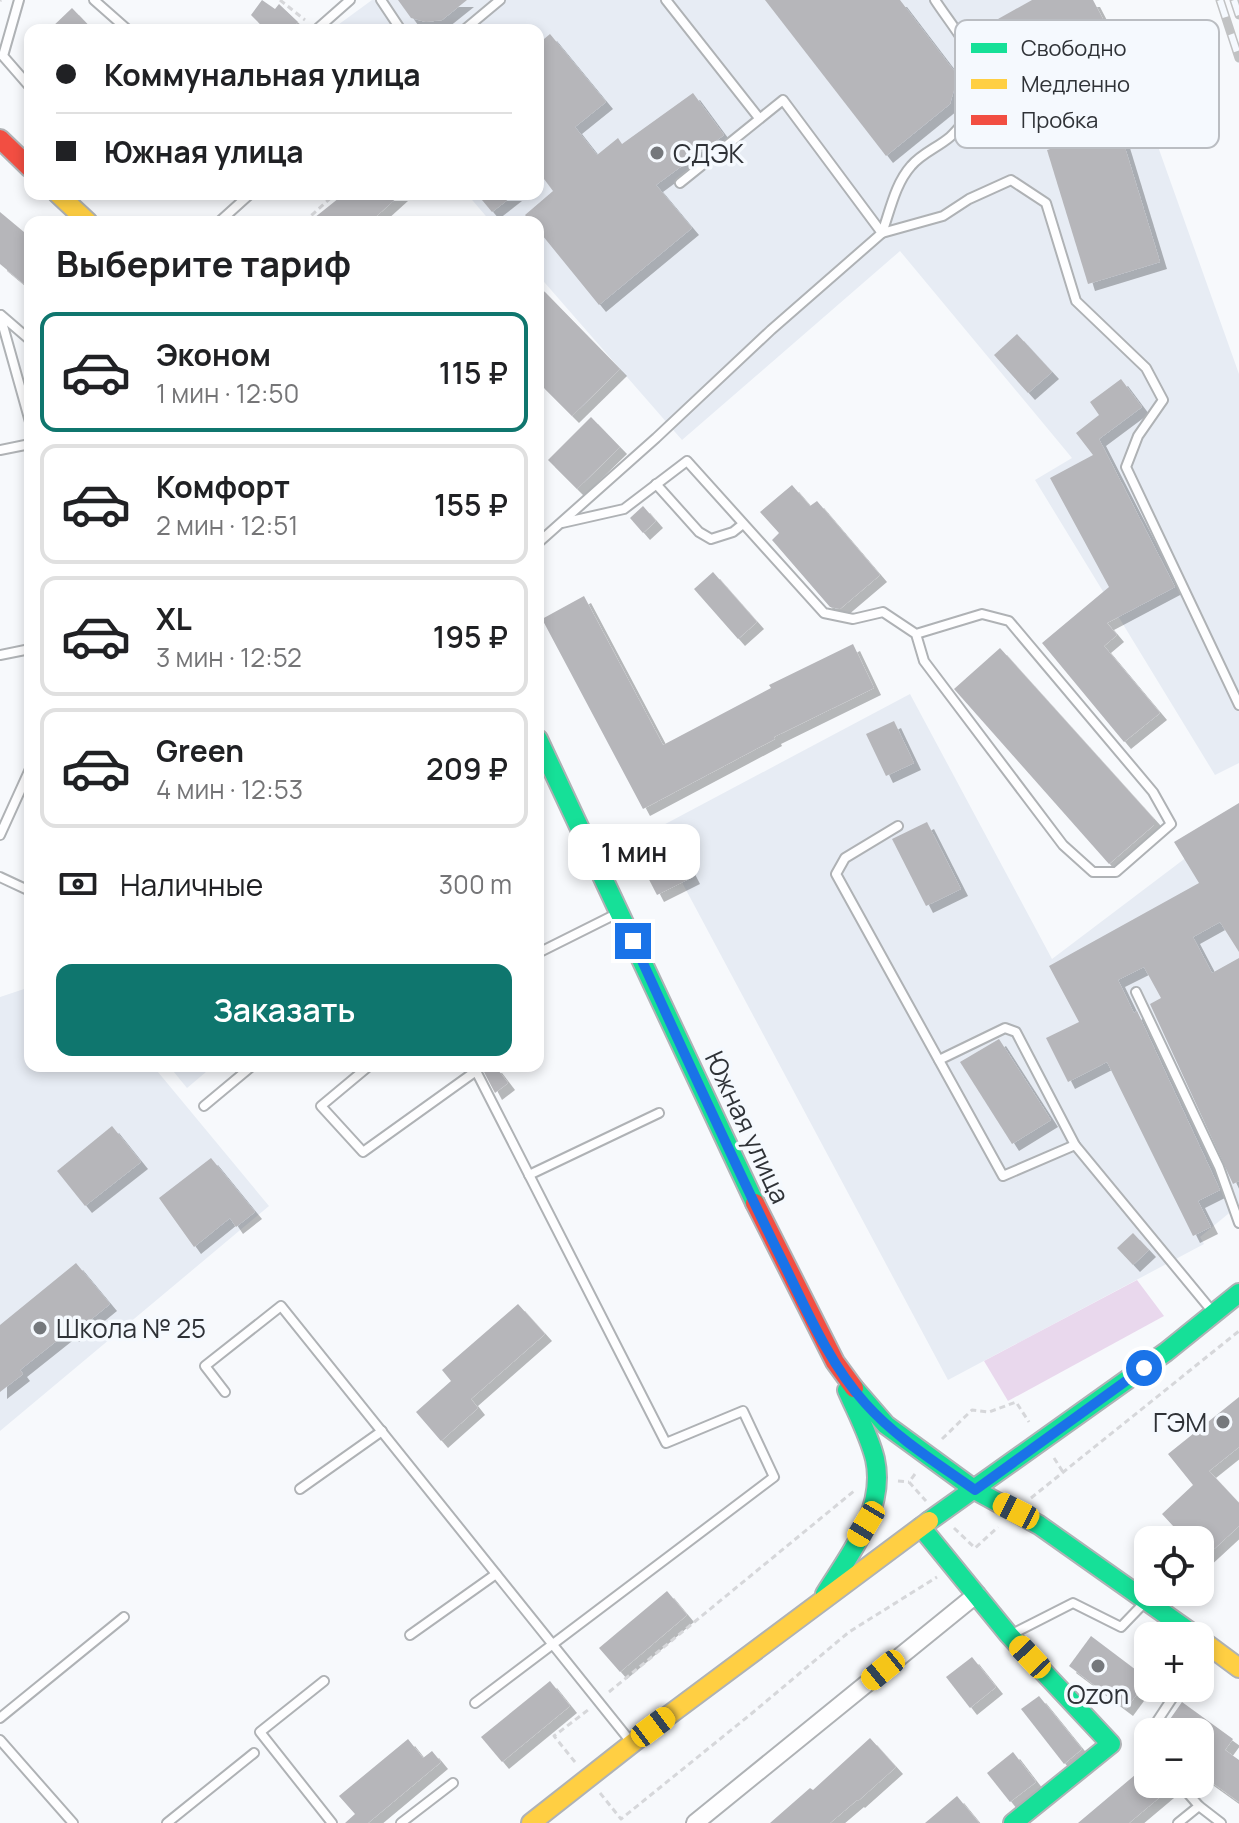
<!DOCTYPE html>
<html lang="ru">
<meta charset="utf-8">
<style>
body{margin:0;font-family:Manrope,sans-serif;background:#f2f2f2;color:#202124;height:100vh;display:flex;flex-direction:column;font-size:30px;white-space:nowrap}
*{box-sizing:border-box;margin:0}
p{font-size:26px;color:#757577}
.icon{flex:none;width:44px;height:44px;fill:none;stroke:currentColor;stroke-width:2;stroke-linecap:round;stroke-linejoin:round}
.map{position:relative;flex:1;overflow:hidden}
.side{position:absolute;left:24px;top:216px;width:520px;height:856px;display:flex;flex-direction:column;background:#fff;border-radius:16px;box-shadow:0 4px 12px #0003}
.side>*{flex:none}
.guide{position:absolute;left:24px;top:24px;width:520px;height:176px;border-radius:16px;box-shadow:0 4px 12px #0003;display:grid;align-content:center;height:176px;padding:0 32px;background:#fff}
.controls{position:absolute;left:1134px;top:1526px;display:grid;gap:16px}
.controls a{display:grid;place-items:center;width:80px;height:80px;border-radius:16px;background:#fff;box-shadow:0 4px 12px #0003;font-size:40px}
.end{position:absolute;width:36px;height:36px;margin:-18px;border:10px solid #1a73e8;background:#fff;box-shadow:0 0 0 4px #fff}
.from{border-radius:50%}
.bubble{position:absolute;height:56px;border-radius:16px;background:#fff;box-shadow:0 4px 12px #0003;font-size:26px;font-weight:600;line-height:56px;text-align:center}
.car{position:absolute;width:24px;height:48px;margin:-24px -12px;border-radius:10px;box-shadow:0 0 6px 2px #0007;background:linear-gradient(#f5c518 24%,#345 0 40%,#f5c518 0 76%,#345 0 86%,#f5c518 0)}
.guide b{display:flex;align-items:center;gap:28px;height:76px;font-size:30px}
.guide b+b{border-top:2px solid #e0e0e0}
.guide i{width:20px;height:20px;background:#202124}
ul{padding:0;list-style:none}
li{display:flex;align-items:center;gap:24px;height:120px;margin:0 16px 12px;padding:0 16px;border:4px solid #e0e0e0;border-radius:16px}
li div{flex:1}
li b{display:block;font-size:30px}
li em{font-style:normal;font-weight:600}
li.current{border-color:#0f766e}
li>.icon{width:72px;height:72px;stroke-width:1.5}
h2{padding:0 32px;font-size:36px;line-height:96px}
.pay{display:flex;align-items:center;gap:20px;height:88px;padding:0 32px;font-size:30px}
.pay p{margin-inline-start:auto}
.action{display:flex;gap:16px;margin-top:auto;padding:16px 32px}
.action a{flex:1;height:92px;border-radius:16px;background:#0f766e;color:#fff;font-size:32px;font-weight:600;line-height:92px;text-align:center}
.map>svg:first-child{display:block}
.built{fill:#e7ecf4}
.green{fill:#e9d8ed}
.building{fill:#b6b6ba;filter:url(#shadow)}
.lines{fill:none;stroke-linecap:round;stroke-linejoin:round}
.lane-casing{stroke:#afb2b5;stroke-width:12}
.street-casing{stroke:#afb2b5;stroke-width:20}
.fast-casing{stroke:#afb2b5;stroke-width:22}
.slow-casing{stroke:#afb2b5;stroke-width:22}
.jam-casing{stroke:#afb2b5;stroke-width:22}
.path{stroke:#d6d7da;stroke-width:3;stroke-dasharray:6 4;stroke-linecap:butt}
.lane{stroke:#fefeff;stroke-width:8}
.street{stroke:#fefeff;stroke-width:16}
.fast{stroke:#16e098;stroke-width:18}
.slow{stroke:#ffcf43;stroke-width:18}
.jam{stroke:#f24e42;stroke-width:18}
.rail-casing{stroke:#c1c2c3;stroke-width:9}
.rail{stroke:#f5f9fe;stroke-width:6;stroke-dasharray:18;stroke-linecap:butt}
.route{stroke:#1a73e8;stroke-width:10}
.poi-dot{fill:#75787c;stroke:#f5f9fe;stroke-width:3}
.labels{text-anchor:middle;dominant-baseline:central;stroke-width:7;stroke-linejoin:round;paint-order:stroke}
.poi-label{font-size:26px;fill:#2f3237;stroke:#f5f9fe;text-anchor:start}
.street-label{font-size:26px;fill:#2f3237;stroke:#f5f9fe}
.key{fill:#f5f9fe;stroke:#babdc2;stroke-width:2}
.key-label{font-size:22px;fill:#2f3237}
</style>
<div class="map">
<svg width="1239" height="1823" viewBox="0 0 1239 1823">
<defs>
<filter id="shadow"><feDropShadow dx="7" dy="7" stdDeviation="0" flood-color="#0004"/></filter>
</defs>
<rect width="100%" height="100%" fill="#f7f9fc"/>
<!-- built -->
<g class="built">
<polygon points="372,0 1041,0 1067,51 1091,55 1135,82 1239,374 1239,763 1215,775 1035,480 1072,458 900,251 682,440 538,275 538,222 491,222 467,194 538,194 538,30 331,30"/>
<polygon points="910,694 1052,959 1216,835 1239,803 1239,1205 1200,1237 1204,1244 948,1380 654,830"/>
<polygon points="30,987 30,1066 153,1066 269,1206 0,1431 0,997"/>
<polygon points="169,1066 213,1066 187,1088"/>
</g>
<!-- green -->
<polygon class="green" points="1137,1280 1164,1316 1008,1401 984,1361"/>
<!-- building -->
<g class="building">
<polygon points="262,0 275,9 279,4 298,22 290,30 266,30 251,15"/>
<polygon points="398,0 467,0 442,20 426,22 411,18"/>
<polygon points="765,0 900,0 958,76 950,104 886,156"/>
<polygon points="1032,0 1093,0 1115,42 1083,59 1105,99 1041,134 982,28"/>
<polygon points="72,8 93,30 49,30"/>
<polygon points="550,34 606,102 575,127 597,155 618,138 622,144 693,93 724,135 656,185 692,228 599,305 538,230 538,222 531,222 525,215 553,191 538,171 538,44"/>
<polygon points="1119,128 1160,262 1088,284 1047,150"/>
<polygon points="344,194 401,194 370,222 309,222"/>
<polygon points="477,194 515,194 492,212"/>
<polygon points="0,212 30,237 30,289 0,264"/>
<polygon points="538,285 620,369 572,416 538,382"/>
<polygon points="1017,334 1052,372 1028,393 994,355"/>
<polygon points="1121,379 1142,407 1099,439 1175,587 1107,623 1117,635 1104,646 1160,713 1124,742 1042,643 1109,587 1050,478 1093,455 1076,433 1099,415 1090,402"/>
<polygon points="591,417 620,447 577,489 548,460"/>
<polygon points="792,485 810,506 817,501 880,575 840,609 830,607 772,540 779,533 760,512"/>
<polygon points="643,506 656,521 643,533 630,518"/>
<polygon points="713,572 757,622 738,639 694,589"/>
<polygon points="584,596 663,745 771,688 769,685 853,644 874,688 774,737 775,739 643,809 542,619"/>
<polygon points="1000,648 1154,819 1154,825 1109,864 954,689"/>
<polygon points="894,721 914,763 886,776 866,734"/>
<polygon points="1239,803 1239,952 1220,922 1193,937 1212,973 1239,958 1239,1181 1233,1184 1150,1004 1161,998 1144,967 1118,980 1134,1013 1137,1011 1220,1190 1198,1201 1211,1227 1193,1236 1107,1062 1068,1082 1046,1038 1079,1022 1049,966 1199,883 1174,842"/>
<polygon points="927,822 961,889 926,906 892,839"/>
<polygon points="666,824 693,877 657,895 630,843"/>
<polygon points="999,1039 1051,1120 1012,1144 960,1062"/>
<polygon points="491,1066 495,1066 508,1083 495,1093 484,1072"/>
<polygon points="112,1126 141,1162 85,1206 57,1171"/>
<polygon points="211,1158 255,1212 236,1227 230,1218 194,1247 159,1198"/>
<polygon points="1133,1233 1149,1250 1133,1265 1117,1248"/>
<polygon points="76,1263 110,1304 72,1335 69,1331 20,1370 23,1374 0,1392 0,1325"/>
<polygon points="518,1304 545,1334 471,1399 478,1408 441,1441 416,1412 451,1381 442,1370"/>
<polygon points="1239,1397 1239,1447 1209,1471 1239,1503 1239,1526 1200,1562 1200,1540 1186,1540 1162,1514 1193,1485 1168,1454"/>
<polygon points="667,1591 687,1615 620,1672 599,1648"/>
<polygon points="1091,1636 1148,1679 1126,1709 1069,1666"/>
<polygon points="972,1657 996,1687 970,1708 946,1677"/>
<polygon points="550,1681 570,1706 502,1762 481,1737"/>
<polygon points="1039,1696 1082,1749 1064,1764 1021,1709"/>
<polygon points="1182,1702 1233,1739 1225,1750 1239,1760 1239,1802 1200,1774 1200,1732 1161,1732"/>
<polygon points="870,1738 896,1767 858,1801 857,1800 830,1823 770,1823 810,1788 813,1790"/>
<polygon points="408,1739 423,1758 432,1751 441,1762 368,1823 345,1823 355,1814 339,1796"/>
<polygon points="1013,1752 1036,1782 1010,1802 987,1773"/>
<polygon points="1148,1764 1148,1784 1173,1786 1129,1823 1078,1823"/>
<polygon points="957,1796 979,1823 925,1823"/>
</g>
<g class="lines">
<defs>
<g id="lane">
<polyline points="19,0 3,56 30,87"/>
<polyline points="94,0 128,30"/>
<polyline points="381,0 401,30"/>
<polyline points="666,0 759,118"/>
<polyline points="316,30 350,0"/>
<polyline points="464,30 500,0"/>
<polyline points="680,183 783,100 882,233"/>
<polyline points="140,194 158,194"/>
<polyline points="219,222 250,194"/>
<path d="M 882,233 C 890,211 895,184 911,166 C 922,153 937,148 950,137 C 956,132 961,125 966,119 C 1000,77 959,37 935,0"/>
<polyline points="0,315 30,422"/>
<polyline points="1,315 30,340"/>
<polyline points="0,450 30,444"/>
<polyline points="656,484 699,532 711,539 733,532 743,524"/>
<polyline points="562,523 624,509 687,461 824,613 853,619 883,612 916,634 924,661 1063,845 1093,872 1116,872 1171,824 1153,792 1009,621 982,614 916,634"/>
<polyline points="538,543 656,438 771,330 882,233 943,216 969,199 1011,180 1046,203 1076,301 1146,368 1163,400 1138,436 1126,467 1239,705"/>
<polyline points="0,655 30,649"/>
<polyline points="898,826 845,858 836,874 1003,1176 1075,1145 1212,1311"/>
<polyline points="0,835 30,769"/>
<polyline points="0,877 30,891"/>
<polyline points="538,953 616,914"/>
<polyline points="1136,992 1219,1167 1239,1223"/>
<polyline points="939,1060 1005,1028 1016,1032 1075,1145"/>
<polyline points="369,1066 321,1106 363,1152 476,1071 666,1443 743,1411 774,1477 475,1703"/>
<polyline points="204,1106 252,1066"/>
<polyline points="529,1175 659,1113"/>
<polyline points="225,1392 205,1366 281,1306 631,1742"/>
<polyline points="300,1489 382,1431"/>
<polyline points="1012,1634 1073,1603 1121,1627 1146,1601"/>
<polyline points="410,1635 496,1574"/>
<polyline points="324,1681 260,1732 332,1823"/>
<polyline points="0,1718 124,1617"/>
<polyline points="1150,1732 1179,1688"/>
<polyline points="0,1740 73,1823"/>
<polyline points="1199,1806 1221,1823"/>
<polyline points="167,1823 254,1753"/>
<polyline points="401,1823 453,1783"/>
<polyline points="1178,1823 1199,1806 1180,1784"/>
</g>
<polyline id="street" points="695,1823 977,1594"/>
<g id="fast">
<polyline points="538,739 755,1203"/>
<polyline points="854,1388 886,1425 975,1490 1039,1525 1196,1636"/>
<polyline points="929,1521 1166,1352 1239,1293"/>
<polyline points="921,1527 1009,1635 1111,1744 1013,1823"/>
<path d="M 825,1594 C 850,1554 886,1509 875,1459 C 869,1435 857,1413 847,1390"/>
</g>
<g id="slow">
<polyline points="58,194 88,222"/>
<polyline points="1200,1639 1239,1668"/>
<polyline points="531,1823 653,1727 929,1521"/>
</g>
<g id="jam">
<polyline points="0,139 30,168"/>
<polyline points="755,1203 835,1362 854,1388"/>
</g>
</defs>
<!-- lane casing -->
<use href="#lane" class="lane-casing"/>
<!-- street casing -->
<use href="#street" class="street-casing"/>
<!-- fast casing -->
<use href="#fast" class="fast-casing"/>
<!-- slow casing -->
<use href="#slow" class="slow-casing"/>
<!-- jam casing -->
<use href="#jam" class="jam-casing"/>
<!-- path -->
<g class="path">
<polyline points="280,0 305,20"/>
<polyline points="0,1 1,0"/>
<polyline points="304,222 335,194"/>
<polyline points="942,1439 972,1410 989,1412 1016,1402 1029,1422"/>
<polyline points="1054,1458 1063,1472"/>
<polyline points="915,1474 909,1482 926,1501"/>
<polyline points="898,1481 909,1482"/>
<polyline points="1031,1498 1239,1331"/>
<polyline points="954,1528 975,1548 998,1527"/>
<polyline points="609,1692 854,1491"/>
<polyline points="575,1762 554,1736 588,1710"/>
<polyline points="600,1793 621,1819 751,1714 849,1632 937,1577"/>
</g>
<!-- lane -->
<use href="#lane" class="lane"/>
<!-- street -->
<use href="#street" class="street"/>
<!-- fast -->
<use href="#fast" class="fast"/>
<!-- slow -->
<use href="#slow" class="slow"/>
<!-- jam -->
<use href="#jam" class="jam"/>
<defs>
<g id="rail">
<polyline points="1220,0 1239,58"/>
<polyline points="1234,0 1239,15"/>
</g>
</defs>
<!-- rail casing -->
<use href="#rail" class="rail-casing"/>
<!-- rail -->
<use href="#rail" class="rail"/>
</g>
<g class="lines">
<!-- route -->
<path class="route" d="M 633,941 C 680,1044 727,1148 777,1250 C 803,1301 826,1360 865,1403 C 896,1438 937,1463 975,1490 L 1144,1368"/>
</g>
<!-- markers -->
<g class="poi-dot">
<circle cx="657" cy="153" r="8"/>
<circle cx="40" cy="1328" r="8"/>
<circle cx="1223" cy="1422" r="8"/>
<circle cx="1098" cy="1666" r="8"/>
</g>
<g class="labels">
<!-- poi labels -->
<g class="poi-label">
<text x="673" y="153">СДЭК</text>
<text x="56" y="1328">Школа № 25</text>
<text x="1207" y="1422" text-anchor="end">ГЭМ</text>
<text x="1098" y="1694" text-anchor="middle">Ozon</text>
</g>
<!-- street labels -->
<g class="street-label">
<text transform="translate(748 1127) rotate(65)">Южная улица</text>
</g>
</g>
<!-- legend -->
<rect x="955" y="20" width="264" height="128" rx="12" class="key"/>
<rect x="971" y="43" width="36" height="10" fill="#16e098"/>
<rect x="971" y="79" width="36" height="10" fill="#ffcf43"/>
<rect x="971" y="115" width="36" height="10" fill="#f24e42"/>
<g class="key-label">
<text x="1021" y="56">Свободно</text>
<text x="1021" y="92">Медленно</text>
<text x="1021" y="128">Пробка</text>
</g>
</svg>
<div class="controls">
<a><svg class="icon" aria-label="locate" viewBox="0 0 24 24"><circle cx="12" cy="12" r="6"/><path d="M12 2v4M12 18v4M2 12h4M18 12h4"/></svg></a>
<a>+</a>
<a>−</a>
</div>
<i class="end from" style="left:1144px;top:1368px"></i>
<i class="end" style="left:633px;top:941px"></i>
<div class="bubble" style="left:568px;top:824px;width:132px">1 мин</div>
<i class="car" style="left:1016px;top:1511px;rotate:297deg"></i>
<i class="car" style="left:866px;top:1524px;rotate:211deg"></i>
<i class="car" style="left:1030px;top:1657px;rotate:317deg"></i>
<i class="car" style="left:883px;top:1670px;rotate:231deg"></i>
<i class="car" style="left:653px;top:1727px;rotate:53deg"></i>
<div class="guide">
<b><i class="from"></i>Коммунальная улица</b>
<b><i></i>Южная улица</b>
</div>
<section class="side">
<h2>Выберите тариф</h2>
<ul>
<li class="current"><svg class="icon" aria-label="car" viewBox="0 0 24 24"><path d="M5 17H2v-5l4-1 3-4h7l3 4 3 1v5h-3M9 17h6M6 11h13"/><circle cx="7" cy="17" r="2"/><circle cx="17" cy="17" r="2"/></svg><div><b>Эконом</b><p>1 мин · 12:50</p></div><em>115 ₽</em></li>
<li><svg class="icon" aria-label="car" viewBox="0 0 24 24"><path d="M5 17H2v-5l4-1 3-4h7l3 4 3 1v5h-3M9 17h6M6 11h13"/><circle cx="7" cy="17" r="2"/><circle cx="17" cy="17" r="2"/></svg><div><b>Комфорт</b><p>2 мин · 12:51</p></div><em>155 ₽</em></li>
<li><svg class="icon" aria-label="car" viewBox="0 0 24 24"><path d="M5 17H2v-5l4-1 3-4h7l3 4 3 1v5h-3M9 17h6M6 11h13"/><circle cx="7" cy="17" r="2"/><circle cx="17" cy="17" r="2"/></svg><div><b>XL</b><p>3 мин · 12:52</p></div><em>195 ₽</em></li>
<li><svg class="icon" aria-label="car" viewBox="0 0 24 24"><path d="M5 17H2v-5l4-1 3-4h7l3 4 3 1v5h-3M9 17h6M6 11h13"/><circle cx="7" cy="17" r="2"/><circle cx="17" cy="17" r="2"/></svg><div><b>Green</b><p>4 мин · 12:53</p></div><em>209 ₽</em></li>
</ul>
<div class="pay"><svg class="icon" aria-label="cash" viewBox="0 0 24 24"><path d="M3 7h18v10H3z"/><circle cx="12" cy="12" r="2"/></svg>Наличные<p>300 m</p></div>
<div class="action"><a>Заказать</a></div>
</section>
</div>
